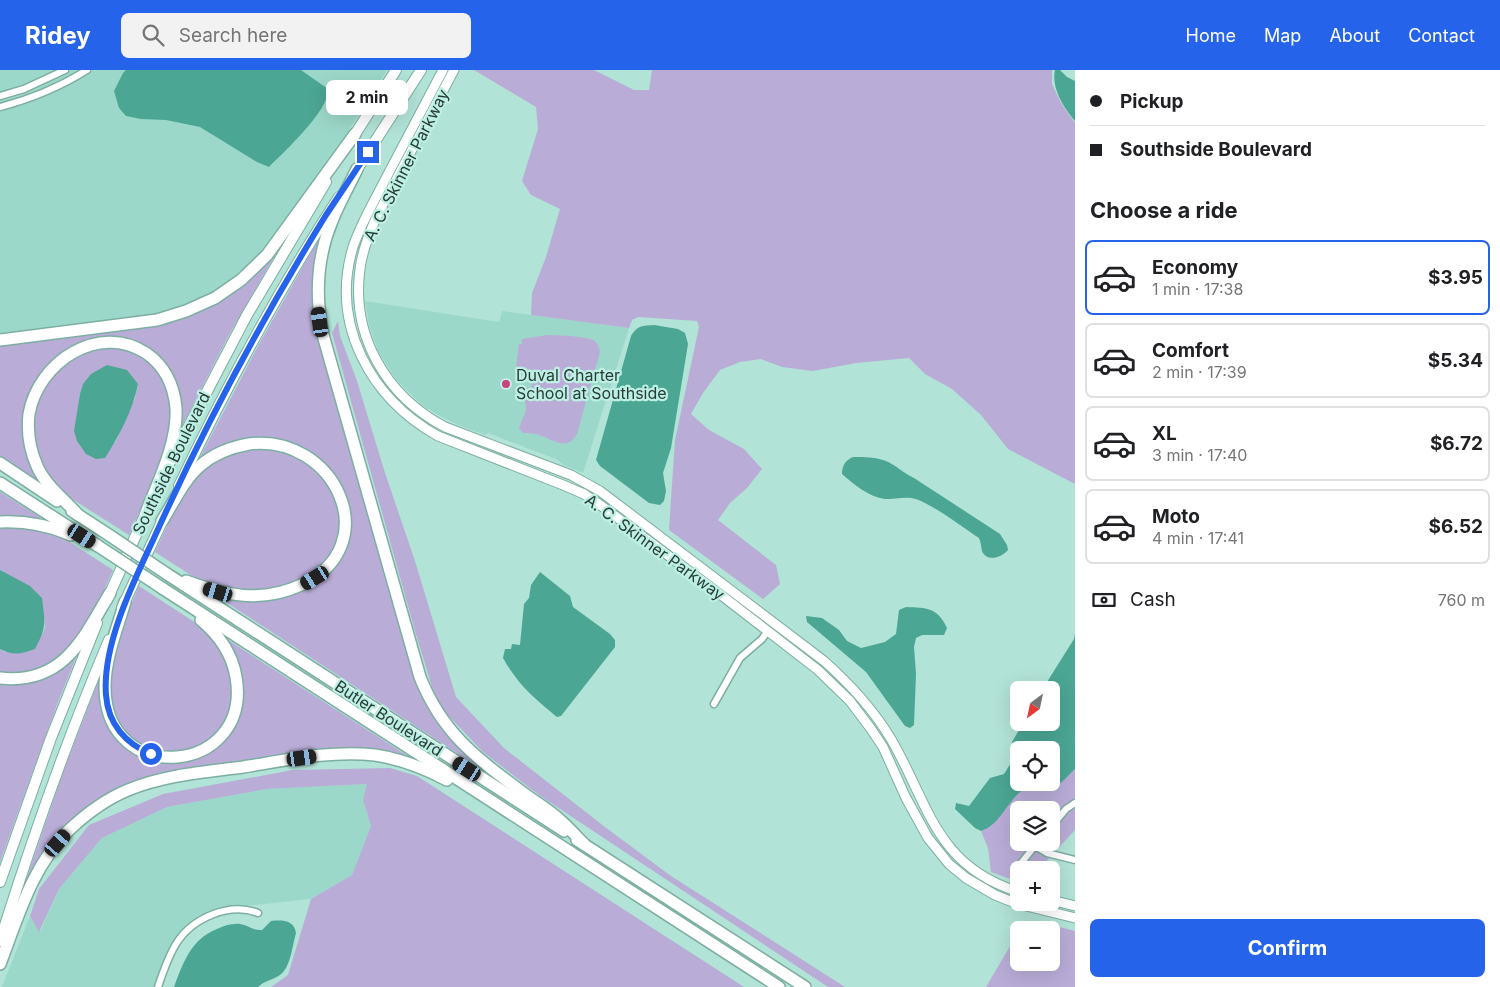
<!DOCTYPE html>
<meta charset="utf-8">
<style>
body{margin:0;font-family:Inter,sans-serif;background:#f2f2f2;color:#202124;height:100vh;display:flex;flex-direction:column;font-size:19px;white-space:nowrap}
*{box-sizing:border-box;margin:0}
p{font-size:16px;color:#757577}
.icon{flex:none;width:28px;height:28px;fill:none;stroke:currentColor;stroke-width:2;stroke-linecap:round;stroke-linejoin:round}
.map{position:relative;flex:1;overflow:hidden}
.sheet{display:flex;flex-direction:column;background:#fff;width:425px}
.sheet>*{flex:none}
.guide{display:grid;align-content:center;height:110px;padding:0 15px;background:#fff}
.needle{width:32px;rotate:213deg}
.fabs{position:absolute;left:1010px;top:611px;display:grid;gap:10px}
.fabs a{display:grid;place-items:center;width:50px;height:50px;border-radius:8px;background:#fff;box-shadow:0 5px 20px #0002;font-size:25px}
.end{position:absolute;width:22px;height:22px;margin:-11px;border:6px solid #2563eb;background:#fff;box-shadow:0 0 0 2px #fff}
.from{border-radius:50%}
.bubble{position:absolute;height:35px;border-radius:8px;background:#fff;box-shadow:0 5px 20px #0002;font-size:16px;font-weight:700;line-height:35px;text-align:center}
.car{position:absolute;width:15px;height:30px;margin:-15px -8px;border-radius:6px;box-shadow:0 0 4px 1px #0007;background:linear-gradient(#222 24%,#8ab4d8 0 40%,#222 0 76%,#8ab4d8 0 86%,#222 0)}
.guide b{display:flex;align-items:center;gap:18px;height:48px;font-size:19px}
.guide b+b{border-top:1px solid #e0e0e0}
.guide i{width:12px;height:12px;background:#202124}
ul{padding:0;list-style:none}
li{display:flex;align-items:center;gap:15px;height:75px;margin:0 10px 8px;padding:0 5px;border:2px solid #e0e0e0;border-radius:8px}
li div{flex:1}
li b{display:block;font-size:19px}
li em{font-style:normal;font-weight:700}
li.active{border-color:#2563eb}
li>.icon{width:45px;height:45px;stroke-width:1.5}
h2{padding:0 15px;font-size:22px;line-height:60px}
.pay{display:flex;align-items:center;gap:12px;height:55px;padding:0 15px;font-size:19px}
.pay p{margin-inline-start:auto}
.button{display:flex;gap:10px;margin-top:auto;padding:10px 15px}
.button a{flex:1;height:58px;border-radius:8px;background:#2563eb;color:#fff;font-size:20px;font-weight:700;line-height:58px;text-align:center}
header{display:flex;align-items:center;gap:30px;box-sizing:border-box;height:70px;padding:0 25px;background:#2563eb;color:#fff}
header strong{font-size:24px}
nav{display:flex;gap:28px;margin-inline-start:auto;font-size:18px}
.search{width:350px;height:45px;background:#f2f2f2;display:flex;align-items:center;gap:12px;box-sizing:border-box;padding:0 18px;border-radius:8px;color:#757577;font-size:19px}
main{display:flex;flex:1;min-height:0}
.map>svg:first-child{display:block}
.built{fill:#9cd8c9}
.green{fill:#b9add8;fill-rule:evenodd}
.water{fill:#4ba693;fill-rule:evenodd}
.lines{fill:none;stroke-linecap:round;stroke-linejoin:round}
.minor-casing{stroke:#7daea2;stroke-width:9}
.secondary-casing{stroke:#7daea2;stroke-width:11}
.trunk-casing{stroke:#7daea2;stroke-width:12}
.motorway-casing{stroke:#7daea2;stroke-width:14}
.minor{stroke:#fff;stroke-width:6}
.secondary{stroke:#fff;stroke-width:9}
.trunk{stroke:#fff;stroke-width:10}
.motorway{stroke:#fff;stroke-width:11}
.motorway-bridge-casing{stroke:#7daea2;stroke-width:14;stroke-linecap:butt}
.motorway-bridge{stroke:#fff;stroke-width:11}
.route{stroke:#2563eb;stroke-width:6}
.poi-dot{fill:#ca427d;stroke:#bdf0e3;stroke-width:2}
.labels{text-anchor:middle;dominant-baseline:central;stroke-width:4.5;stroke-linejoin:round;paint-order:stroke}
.street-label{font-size:16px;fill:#283c37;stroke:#bdf0e3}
.poi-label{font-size:16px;fill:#283c37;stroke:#bdf0e3;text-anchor:start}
</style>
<header>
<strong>Ridey</strong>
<div class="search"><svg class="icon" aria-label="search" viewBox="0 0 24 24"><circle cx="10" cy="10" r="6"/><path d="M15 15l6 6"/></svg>Search here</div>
<nav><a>Home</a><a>Map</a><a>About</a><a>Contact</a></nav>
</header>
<main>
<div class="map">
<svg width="1075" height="917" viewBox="0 0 1075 917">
<rect width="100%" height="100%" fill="#b1e3d6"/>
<!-- built -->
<g class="built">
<polygon points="0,0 387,0 333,85 274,169 254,194 227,217 172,243 0,268"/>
<polygon points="365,231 499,252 502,241 629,258 583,403 564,395 556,389 488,363 485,365 456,354 436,344 422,335 397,311 378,281 369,255"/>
<polygon points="368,714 363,730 371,756 352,805 311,829 225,838 209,842 198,848 185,858 172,873 166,885 154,917 2,917 30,846 40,862 59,819 102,768 167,737 267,719"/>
</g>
<!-- green -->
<g class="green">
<polygon points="474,0 594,0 634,20 649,20 652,0 1052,0 1052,14 1061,33 1075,53 1075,414 1008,379 981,345 952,319 925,304 909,288 856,293 813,301 782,297 761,289 740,292 720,300 703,323 691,344 709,360 744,379 762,399 747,418 730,433 718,450 776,495 780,514 763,529 669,460 675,370 699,257 697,251 638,247 632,250 629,258 531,245 532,223 546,187 560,139 531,125 522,111 538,59 536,37"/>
<polygon points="323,161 316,218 420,613 489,704 218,527 231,530 249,531 313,512 348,458 324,397 262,370 196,395 258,276"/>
<polygon points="286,166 229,265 179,362 160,292 103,269 102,267 86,271 63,282 55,289 46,298 29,329 41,413 0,387 0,273 160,252 206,235"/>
<polygon points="338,251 340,266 357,311 385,403 415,491 456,627 504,678 605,757 671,806 845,917 828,917 539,725 483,682 442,639 433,620 415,561 332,263"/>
<path d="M 547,265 C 556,265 588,266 595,271 C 598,274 599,278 600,282 L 577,364 C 567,383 551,368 536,364 C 532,363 527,363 523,363 L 519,358 C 521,351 526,344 526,337 C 526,328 521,328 523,317 L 531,318 L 534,300 L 516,297 L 519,274 L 522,274 L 522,269 Z"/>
<path d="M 122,276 L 150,290 L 170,318 L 172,353 L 161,396 L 129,465 L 61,422 L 44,402 L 33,367 L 35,336 L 51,305 L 84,281 ZM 138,314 L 135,328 L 115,373 L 78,340 L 80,324 Z"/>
<polygon points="275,376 315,396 341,437 338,476 311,507 272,522 224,520 197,509 155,482 178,432 201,399 232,381"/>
<polygon points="0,422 40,447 40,448 0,450"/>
<polygon points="0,455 23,456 60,466 113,500 91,550 79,570 43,600 0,606 0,579 5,582 42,565 45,557 44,548 3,502 0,500"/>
<polygon points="139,516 202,557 222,580 232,609 230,639 216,665 202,676 170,685 139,676 118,654 108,610 119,563"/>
<path d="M 225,568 L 414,690 L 388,683 L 173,704 L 89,740 L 20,828 L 62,705 L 101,604 L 115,661 L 174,691 C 186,693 196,690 207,684 C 238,667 245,632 239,599 C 238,593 237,586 234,581 C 232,576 228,572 225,568 Z"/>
<polygon points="77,585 58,632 0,792 0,611 67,594"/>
<polygon points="390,698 417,706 744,917 271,917 288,905 311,829 352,805 371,756 363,730 367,714 267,719 167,737 102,768 59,819 39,862 30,846 39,819 89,755 163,724 293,700"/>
<path d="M 1075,699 L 1075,760 L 1038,800 L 1019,800 L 1019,812 L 991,802 L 988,778 L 981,761 C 1002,754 1008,726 1026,717 C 1032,714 1042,717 1049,718 ZM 1019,740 L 1051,740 L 1051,772 L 1019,772 Z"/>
<polygon points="1037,851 1075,861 1075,917 986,917 1016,866 1019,864 1019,892 1051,892 1051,860 1024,860"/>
</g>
<!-- water -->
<g class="water">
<path d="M 126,0 L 301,0 L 328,19 C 330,40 284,82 269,97 L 257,92 L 200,57 L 166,50 L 141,49 L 126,46 L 119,38 L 114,21 L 123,3 Z"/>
<path d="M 1055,0 L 1060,0 L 1067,7 L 1075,11 L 1075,51 C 1064,38 1051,18 1055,0 Z"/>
<path d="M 654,255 L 678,259 L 685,263 L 688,274 L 671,378 L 663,403 L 666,421 L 664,431 L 660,435 L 649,433 L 600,396 L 596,390 L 631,266 C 638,255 642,256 654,255 Z"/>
<path d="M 107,295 L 127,300 L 138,314 C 133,340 119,366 105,388 L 96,389 L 86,384 L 77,371 L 74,361 L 80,324 L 83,314 L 91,304 Z"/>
<path d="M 853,387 C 864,387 876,387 886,391 C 896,395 903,403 914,408 L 1000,464 L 1007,475 L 1008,480 C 1002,487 987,493 982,481 C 981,477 981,472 979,468 C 961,456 935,436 916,429 C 907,426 895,429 885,429 C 869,427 853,414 842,404 C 842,395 846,390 853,387 Z"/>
<path d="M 0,500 L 30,516 L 42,528 C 45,553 47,557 35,579 C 22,584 13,586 0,579 Z"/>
<path d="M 540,502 L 570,526 L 573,537 L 610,564 L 615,570 L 615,577 L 561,646 L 557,647 C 533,627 519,616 503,588 L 505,579 L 511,579 L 512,574 L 520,575 L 524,534 L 529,528 L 531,515 Z"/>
<path d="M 906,537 C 927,538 937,537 947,558 L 944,565 L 922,565 L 916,568 L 914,577 L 916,604 L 914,655 L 910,658 L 905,656 L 866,602 L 807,552 L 806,546 L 822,548 L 839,560 L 847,571 L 861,578 L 885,572 L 896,564 L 899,540 Z"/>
<path d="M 1075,563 L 1075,699 C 1069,704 1062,714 1055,716 C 1045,720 1033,712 1025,718 C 1007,730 1001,755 981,761 L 975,758 L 955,739 L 956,733 L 969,736 L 990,708 L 1004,704 L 1011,693 L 1012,672 L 1023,653 L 1051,652 L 1051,620 L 1042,620 L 1074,569 ZM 1019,680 L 1051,680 L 1051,712 L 1019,712 Z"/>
<path d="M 271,851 C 283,850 294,850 296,863 C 292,876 291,897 280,905 C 272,910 264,911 258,917 L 174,917 C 183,893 191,869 217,859 C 224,856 232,853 240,854 C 248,855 253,861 262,860 Z"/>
</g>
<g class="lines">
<defs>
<g id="minor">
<polyline points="0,26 24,19 65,0"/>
<path d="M 0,37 C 31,29 60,17 87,0"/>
<polyline points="714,634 740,588 762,569 768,561"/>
<polyline points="1051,757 1066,739 1075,733"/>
<polyline points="1035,776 1047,783 1075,790"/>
<polyline points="1018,797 1038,772"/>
<path d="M 158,917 C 163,902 168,887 176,874 C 192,848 229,832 258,843"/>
</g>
<g id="secondary">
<path d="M 443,0 C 424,36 405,72 386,108 C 375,130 361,153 353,177 C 330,254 370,328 438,366 L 563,415 L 584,424 L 603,437 L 716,521 L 818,600 L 850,631 L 871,659 L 883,677 L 906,728 L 928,768 L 949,794 L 966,808 L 995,825 L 1015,833 L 1075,848"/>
<path d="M 454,0 L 376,148 C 369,164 362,181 360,199 C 351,266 386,326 445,357 L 571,405 L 600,421 L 824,591 C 850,614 873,639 891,669 C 929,734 935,796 1019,822"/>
<polyline points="1051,830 1075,836"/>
</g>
<g id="trunk">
<polyline points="352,69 396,0"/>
<polyline points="354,104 421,0"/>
<polyline points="169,394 247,245 326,112"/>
<path d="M 179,416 C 226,317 279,219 339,127"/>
<polyline points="107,530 149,436"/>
<polyline points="122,538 165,445"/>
<polyline points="0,812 51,668 97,553"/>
<path d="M 0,871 C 32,769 67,669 109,570"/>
</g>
<g id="motorway">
<path d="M 357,99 C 349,116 339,133 332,151 C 317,187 315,226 323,265 L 420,607 C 443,665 478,689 526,725 C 537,733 549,740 560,750 C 568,757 576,766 584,774"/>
<polyline points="0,270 157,250 186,241 215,228 241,210 267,185 355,64"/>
<polyline points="0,393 57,431"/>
<polyline points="0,413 98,476"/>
<polyline points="72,441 109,465"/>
<path d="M 78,445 C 64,429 45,415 37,396 C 30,380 27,361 29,344 C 38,292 99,252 146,283 C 165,296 174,316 176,338 C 178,372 158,412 146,443"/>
<path d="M 162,451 C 174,432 184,409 201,395 C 215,383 232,377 249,374 C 334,363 388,475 301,515 C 262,533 225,526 186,511"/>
<path d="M 0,452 C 25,451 48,455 71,465"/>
<polyline points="167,504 564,761"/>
<polyline points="162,518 779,917"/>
<path d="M 125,532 C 117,559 105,588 105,617 C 105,719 253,705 236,607 C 232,583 219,565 201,550"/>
<path d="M 0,608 C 63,615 83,569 110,523"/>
<polyline points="577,770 805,917"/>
<path d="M 0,894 C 18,847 32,796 69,760 C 86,744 106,729 128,720 C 164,705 205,702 243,697 C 287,690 331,680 375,685 C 401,689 424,698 447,710"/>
</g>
</defs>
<!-- minor casing -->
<use href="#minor" class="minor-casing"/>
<!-- secondary casing -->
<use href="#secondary" class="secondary-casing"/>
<!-- trunk casing -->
<use href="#trunk" class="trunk-casing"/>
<!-- motorway casing -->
<use href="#motorway" class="motorway-casing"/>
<!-- minor -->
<use href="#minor" class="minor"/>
<!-- secondary -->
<use href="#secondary" class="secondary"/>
<!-- trunk -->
<use href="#trunk" class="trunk"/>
<!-- motorway -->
<use href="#motorway" class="motorway"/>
<defs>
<g id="motorway-bridge">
<polyline points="109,465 167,504"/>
<polyline points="98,476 162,518"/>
</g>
</defs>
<!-- motorway-bridge casing -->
<use href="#motorway-bridge" class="motorway-bridge-casing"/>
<!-- motorway-bridge -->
<use href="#motorway-bridge" class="motorway-bridge"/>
</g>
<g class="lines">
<!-- route -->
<path class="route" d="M 151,684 C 126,674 108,654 106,625 C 102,575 133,513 154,468 C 204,357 262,249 326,145 C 340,124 354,103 368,82"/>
</g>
<!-- markers -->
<circle class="poi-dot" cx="506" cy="314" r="5"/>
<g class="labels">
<!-- street labels -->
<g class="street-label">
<text transform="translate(406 95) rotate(-63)">A. C. Skinner Parkway</text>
<text transform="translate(171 393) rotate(-64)">Southside Boulevard</text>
<text transform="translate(655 477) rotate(36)">A. C. Skinner Parkway</text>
<text transform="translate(389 648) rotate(33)">Butler Boulevard</text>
</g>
<!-- poi labels -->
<g class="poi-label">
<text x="516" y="305">Duval Charter<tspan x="516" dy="18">School at Southside</tspan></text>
</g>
</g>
</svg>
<div class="fabs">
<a><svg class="needle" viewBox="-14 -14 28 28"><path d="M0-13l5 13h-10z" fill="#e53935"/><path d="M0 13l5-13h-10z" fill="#757577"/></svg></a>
<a><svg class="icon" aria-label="locate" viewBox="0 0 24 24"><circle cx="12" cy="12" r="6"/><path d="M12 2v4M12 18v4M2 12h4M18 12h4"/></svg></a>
<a><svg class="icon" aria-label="layers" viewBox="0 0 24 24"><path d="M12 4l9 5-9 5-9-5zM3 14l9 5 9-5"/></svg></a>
<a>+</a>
<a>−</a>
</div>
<i class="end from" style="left:151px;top:684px"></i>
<i class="end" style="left:368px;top:82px"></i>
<div class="bubble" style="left:326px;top:10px;width:82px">2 min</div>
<i class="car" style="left:320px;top:252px;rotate:352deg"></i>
<i class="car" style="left:82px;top:466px;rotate:123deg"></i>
<i class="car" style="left:315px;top:508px;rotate:239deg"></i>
<i class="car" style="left:218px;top:522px;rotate:287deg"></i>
<i class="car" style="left:302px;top:688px;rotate:82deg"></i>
<i class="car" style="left:467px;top:699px;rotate:303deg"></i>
<i class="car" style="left:58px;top:773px;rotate:41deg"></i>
</div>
<section class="sheet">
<div class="guide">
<b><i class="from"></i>Pickup</b>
<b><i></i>Southside Boulevard</b>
</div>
<h2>Choose a ride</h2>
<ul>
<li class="active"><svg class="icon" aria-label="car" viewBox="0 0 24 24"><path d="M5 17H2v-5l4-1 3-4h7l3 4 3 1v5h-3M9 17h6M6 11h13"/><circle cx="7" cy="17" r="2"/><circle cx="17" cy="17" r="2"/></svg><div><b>Economy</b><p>1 min · 17:38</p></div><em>$3.95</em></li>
<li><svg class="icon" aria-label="car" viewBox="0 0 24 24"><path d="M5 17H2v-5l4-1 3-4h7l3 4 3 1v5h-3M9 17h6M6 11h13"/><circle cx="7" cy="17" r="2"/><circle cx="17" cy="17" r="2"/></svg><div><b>Comfort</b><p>2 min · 17:39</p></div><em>$5.34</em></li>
<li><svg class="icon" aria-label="car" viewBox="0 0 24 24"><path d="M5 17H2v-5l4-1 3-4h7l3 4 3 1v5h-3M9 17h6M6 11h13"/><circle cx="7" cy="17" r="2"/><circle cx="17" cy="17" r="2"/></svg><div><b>XL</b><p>3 min · 17:40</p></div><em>$6.72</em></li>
<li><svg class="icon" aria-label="car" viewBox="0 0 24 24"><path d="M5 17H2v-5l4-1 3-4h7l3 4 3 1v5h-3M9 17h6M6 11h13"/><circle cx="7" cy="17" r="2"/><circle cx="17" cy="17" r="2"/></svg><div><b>Moto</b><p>4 min · 17:41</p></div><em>$6.52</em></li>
</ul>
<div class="pay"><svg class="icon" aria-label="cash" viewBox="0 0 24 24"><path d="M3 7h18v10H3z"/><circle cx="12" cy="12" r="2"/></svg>Cash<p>760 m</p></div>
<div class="button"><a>Confirm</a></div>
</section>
</main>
